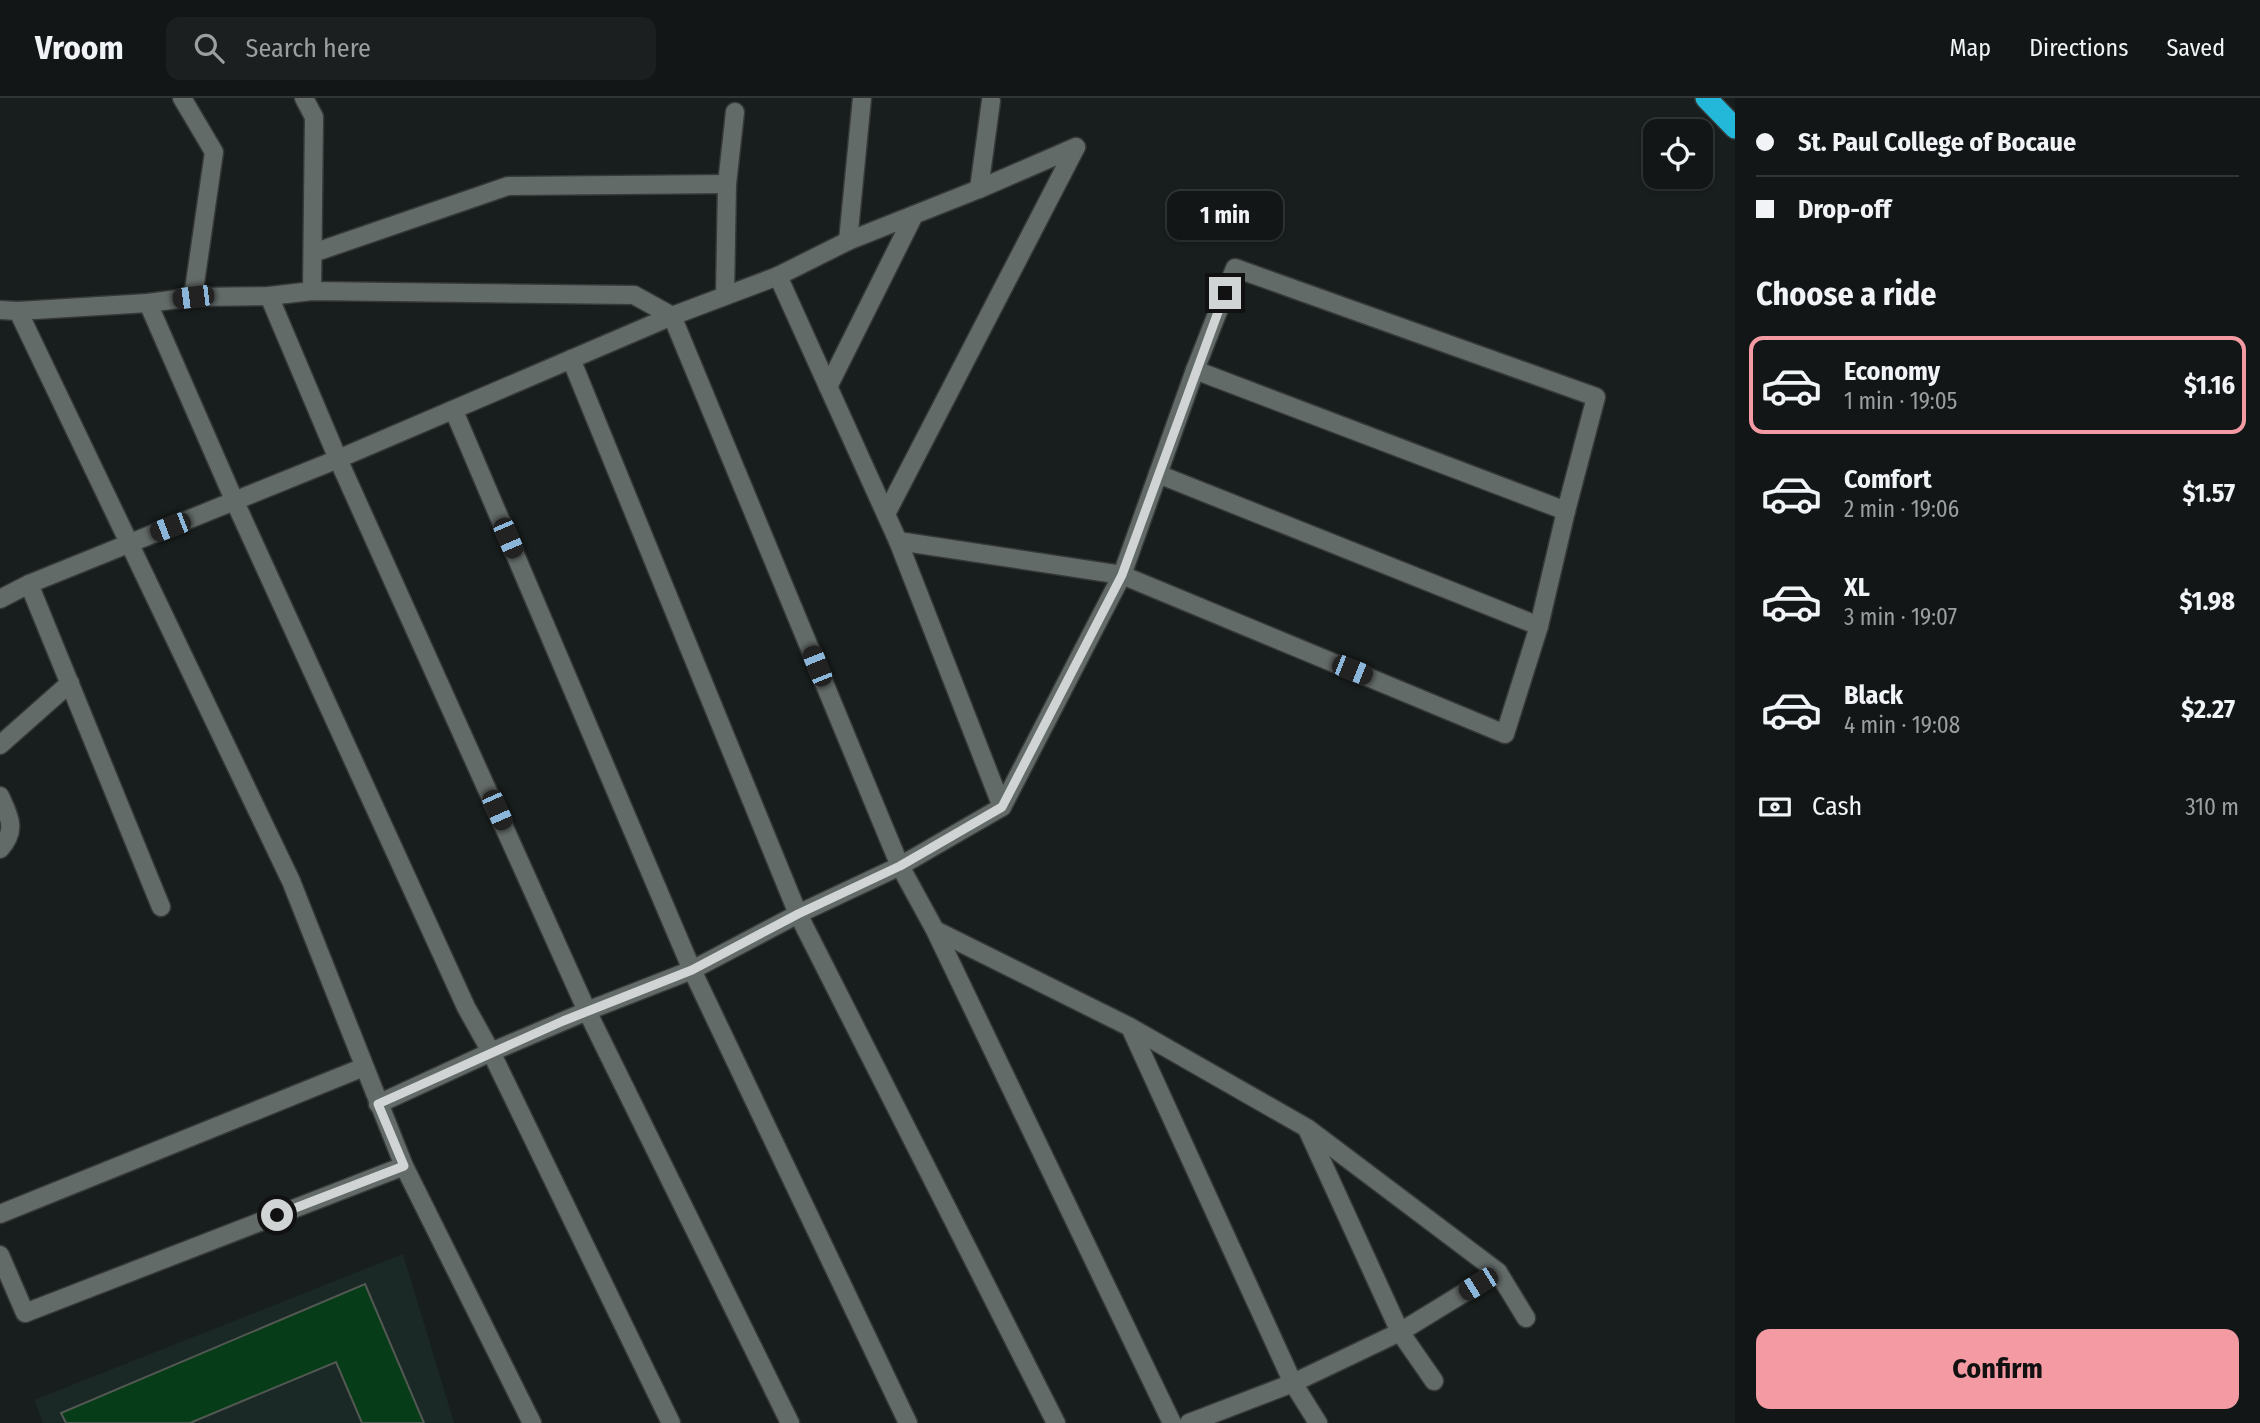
<!DOCTYPE html>
<meta charset="utf-8">
<style>
body{margin:0;font-family:"Fira Sans Condensed",sans-serif;background:#1b1f1f;color:#f1f3f6;height:100vh;display:flex;flex-direction:column;font-size:26px;white-space:nowrap}
*{box-sizing:border-box;margin:0}
p{font-size:23px;color:#9c9fa1}
.icon{flex:none;width:38px;height:38px;fill:none;stroke:currentColor;stroke-width:2;stroke-linecap:round;stroke-linejoin:round}
.map{position:relative;flex:1;overflow:hidden}
.sheet{display:flex;flex-direction:column;background:#121616;width:525px}
.sheet>*{flex:none}
.top-card{display:grid;align-content:center;height:154px;padding:0 21px;background:#121616}
.tools{position:absolute;left:1643px;top:21px;display:grid;gap:14px}
.tools a{display:grid;place-items:center;width:70px;height:70px;border-radius:14px;background:#121616;box-shadow:0 2px 5px #0004,0 0 0 2px #313535;font-size:35px}
.end{position:absolute;width:32px;height:32px;margin:-16px;border:9px solid #d0d4d4;background:#111;box-shadow:0 0 0 4px #111}
.from{border-radius:50%}
.bubble{position:absolute;height:49px;border-radius:14px;background:#121616;box-shadow:0 2px 5px #0004,0 0 0 2px #313535;font-size:23px;font-weight:700;line-height:49px;text-align:center}
.car{position:absolute;width:21px;height:42px;margin:-21px -10px;border-radius:9px;box-shadow:0 0 5px 2px #0007;background:linear-gradient(#222 24%,#8ab4d8 0 40%,#222 0 76%,#8ab4d8 0 86%,#222 0)}
.top-card b{display:flex;align-items:center;gap:24px;height:66px;font-size:26px}
.top-card b+b{border-top:2px solid #313535}
.top-card i{width:18px;height:18px;background:#f1f3f6}
ul{padding:0;list-style:none}
li{display:flex;align-items:center;gap:21px;height:98px;margin:0 14px 10px;padding:0 7px;border:4px solid transparent;border-radius:14px}
li div{flex:1}
li b{display:block;font-size:26px}
li em{font-style:normal;font-weight:700}
li.current{border-color:#f49aa3}
li>.icon{width:63px;height:63px;stroke-width:1.5}
h2{padding:0 21px;font-size:32px;line-height:84px}
.pay{display:flex;align-items:center;gap:18px;height:77px;padding:0 21px;font-size:26px}
.pay p{margin-inline-start:auto}
.cta{display:flex;gap:14px;margin-top:auto;padding:14px 21px}
.cta a{flex:1;height:80px;border-radius:14px;background:#f49aa3;color:#111;font-size:28px;font-weight:700;line-height:80px;text-align:center}
header{display:flex;align-items:center;gap:42px;box-sizing:border-box;height:98px;padding:0 35px;background:#121616;border-bottom:2px solid #313535}
header strong{font-size:33px}
nav{display:flex;gap:38px;margin-inline-start:auto;font-size:24px}
.search{width:490px;height:63px;background:#1b1f1f;display:flex;align-items:center;gap:18px;box-sizing:border-box;padding:0 24px;border-radius:14px;color:#9c9fa1;font-size:26px}
main{display:flex;flex:1;min-height:0}
.map>svg:first-child{display:block}
.built{fill:#1b2926}
.building{fill:#063c18;stroke:#535853;stroke-width:2}
.lines{fill:none;stroke-linecap:round;stroke-linejoin:round}
.minor-casing{stroke:#353938;stroke-width:21}
.highway-casing{stroke:#353938;stroke-width:24}
.minor{stroke:#636b69;stroke-width:18}
.highway{stroke:#23b8d9;stroke-width:21}
.route{stroke:#d0d4d4;stroke-width:9}
</style>
<header>
<strong>Vroom</strong>
<div class="search"><svg class="icon" aria-label="search" viewBox="0 0 24 24"><circle cx="10" cy="10" r="6"/><path d="M15 15l6 6"/></svg>Search here</div>
<nav><a>Map</a><a>Directions</a><a>Saved</a></nav>
</header>
<main>
<div class="map">
<svg width="1735" height="1325" viewBox="0 0 1735 1325">
<rect width="100%" height="100%" fill="#181e1d"/>
<!-- built -->
<polygon class="built" points="403,1156 454,1325 43,1325 34,1302"/>
<!-- building -->
<polygon class="building" points="365,1186 424,1325 362,1325 336,1264 190,1325 66,1325 61,1315"/>
<g class="lines">
<defs>
<g id="minor">
<polyline points="182,0 214,54 193,199"/>
<polyline points="304,0 314,19 312,193"/>
<polyline points="979,91 991,3"/>
<polyline points="848,143 862,0"/>
<polyline points="313,155 508,88 727,86"/>
<polyline points="725,197 727,86 735,14"/>
<polyline points="269,198 338,361 587,913 790,1325"/>
<polyline points="148,205 235,404 466,909 491,954 378,1006"/>
<polyline points="0,212 18,213 148,205 193,199 269,198 312,193 634,197 672,218 900,768 935,832 1172,1325"/>
<polyline points="18,213 291,783 404,1068 532,1325"/>
<polyline points="571,261 798,816 1056,1325"/>
<polyline points="1195,272 1566,413"/>
<polyline points="828,289 914,117"/>
<polyline points="454,313 692,872 908,1325"/>
<polyline points="1158,376 1539,528"/>
<polyline points="886,416 1076,49"/>
<polyline points="898,443 1122,477 1195,272 1235,170 1596,299 1566,413 1539,528 1505,636 1122,477 1002,709"/>
<polyline points="29,486 161,809"/>
<polyline points="0,501 29,486 338,361 672,218 778,178 848,143 979,91 1076,49"/>
<polyline points="0,647 70,585"/>
<path d="M 0,698 C 10,720 17,732 0,751"/>
<polyline points="935,832 1130,929 1293,1285 1318,1325"/>
<polyline points="1130,929 1307,1030 1498,1174"/>
<polyline points="1308,1033 1400,1234 1434,1283"/>
<polyline points="0,1116 364,969"/>
<polyline points="0,1157 25,1215 404,1068"/>
<polyline points="671,1325 491,954 587,913 692,872 798,816 900,768 1002,709 898,443 778,178"/>
<polyline points="1189,1325 1293,1285 1400,1234 1498,1174 1526,1220"/>
</g>
<polyline id="highway" points="1706,0 1735,30"/>
</defs>
<!-- minor casing -->
<use href="#minor" class="minor-casing"/>
<!-- highway casing -->
<use href="#highway" class="highway-casing"/>
<!-- minor -->
<use href="#minor" class="minor"/>
<!-- highway -->
<use href="#highway" class="highway"/>
</g>
<g class="lines">
<!-- route -->
<polyline class="route" points="277,1117 404,1068 378,1006 563,923 692,872 798,816 900,768 1002,709 1122,477 1225,195"/>
</g>
</svg>
<div class="tools">
<a><svg class="icon" aria-label="locate" viewBox="0 0 24 24"><circle cx="12" cy="12" r="6"/><path d="M12 2v4M12 18v4M2 12h4M18 12h4"/></svg></a>
</div>
<i class="end from" style="left:277px;top:1117px"></i>
<i class="end" style="left:1225px;top:195px"></i>
<div class="bubble" style="left:1167px;top:93px;width:116px">1 min</div>
<i class="car" style="left:193px;top:199px;rotate:263deg"></i>
<i class="car" style="left:170px;top:429px;rotate:249deg"></i>
<i class="car" style="left:508px;top:440px;rotate:157deg"></i>
<i class="car" style="left:817px;top:568px;rotate:338deg"></i>
<i class="car" style="left:1352px;top:572px;rotate:112deg"></i>
<i class="car" style="left:497px;top:712px;rotate:156deg"></i>
<i class="car" style="left:1478px;top:1186px;rotate:238deg"></i>
</div>
<section class="sheet">
<div class="top-card">
<b><i class="from"></i>St. Paul College of Bocaue</b>
<b><i></i>Drop-off</b>
</div>
<h2>Choose a ride</h2>
<ul>
<li class="current"><svg class="icon" aria-label="car" viewBox="0 0 24 24"><path d="M5 17H2v-5l4-1 3-4h7l3 4 3 1v5h-3M9 17h6M6 11h13"/><circle cx="7" cy="17" r="2"/><circle cx="17" cy="17" r="2"/></svg><div><b>Economy</b><p>1 min · 19:05</p></div><em>$1.16</em></li>
<li><svg class="icon" aria-label="car" viewBox="0 0 24 24"><path d="M5 17H2v-5l4-1 3-4h7l3 4 3 1v5h-3M9 17h6M6 11h13"/><circle cx="7" cy="17" r="2"/><circle cx="17" cy="17" r="2"/></svg><div><b>Comfort</b><p>2 min · 19:06</p></div><em>$1.57</em></li>
<li><svg class="icon" aria-label="car" viewBox="0 0 24 24"><path d="M5 17H2v-5l4-1 3-4h7l3 4 3 1v5h-3M9 17h6M6 11h13"/><circle cx="7" cy="17" r="2"/><circle cx="17" cy="17" r="2"/></svg><div><b>XL</b><p>3 min · 19:07</p></div><em>$1.98</em></li>
<li><svg class="icon" aria-label="car" viewBox="0 0 24 24"><path d="M5 17H2v-5l4-1 3-4h7l3 4 3 1v5h-3M9 17h6M6 11h13"/><circle cx="7" cy="17" r="2"/><circle cx="17" cy="17" r="2"/></svg><div><b>Black</b><p>4 min · 19:08</p></div><em>$2.27</em></li>
</ul>
<div class="pay"><svg class="icon" aria-label="cash" viewBox="0 0 24 24"><path d="M3 7h18v10H3z"/><circle cx="12" cy="12" r="2"/></svg>Cash<p>310 m</p></div>
<div class="cta"><a>Confirm</a></div>
</section>
</main>
